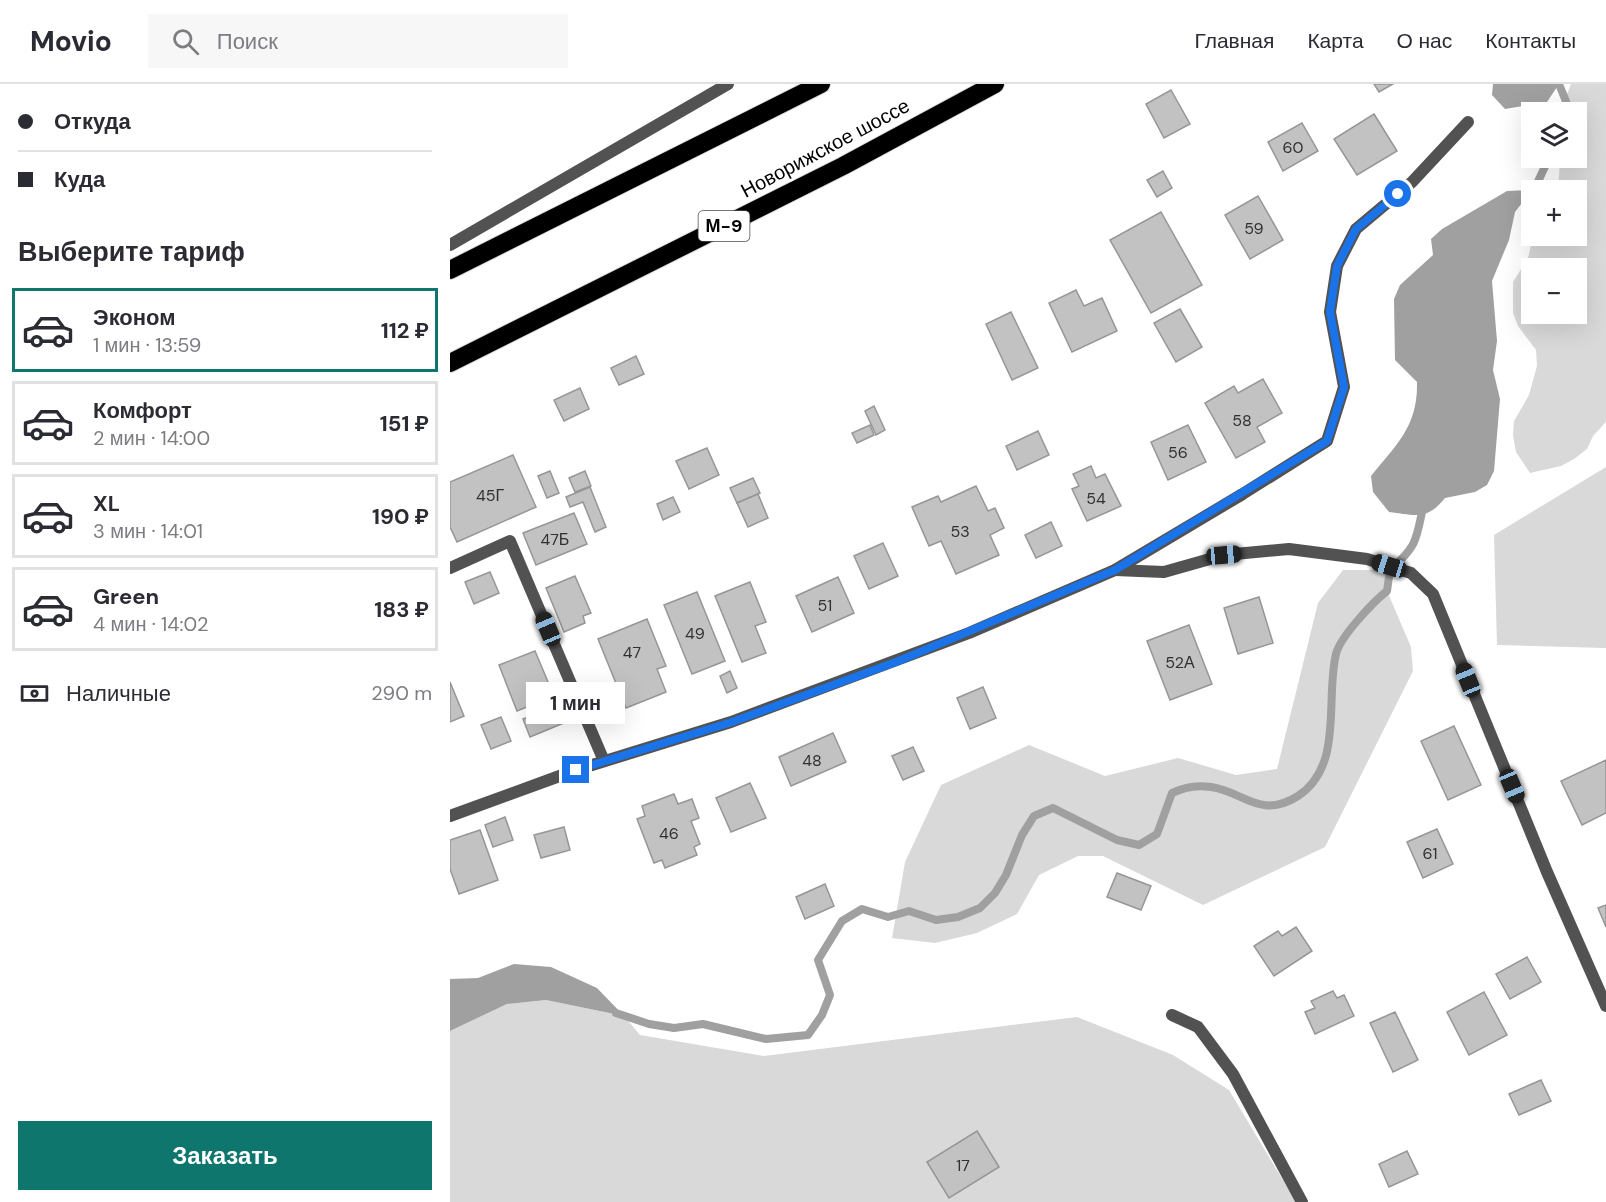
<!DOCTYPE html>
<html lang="ru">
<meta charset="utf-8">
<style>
body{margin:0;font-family:"DM Sans",sans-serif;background:#f7f7f7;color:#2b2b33;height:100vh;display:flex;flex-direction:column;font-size:22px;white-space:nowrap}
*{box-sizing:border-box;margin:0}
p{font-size:20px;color:#7c7c81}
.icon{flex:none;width:33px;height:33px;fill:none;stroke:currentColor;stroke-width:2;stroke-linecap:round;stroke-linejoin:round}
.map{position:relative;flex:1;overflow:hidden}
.details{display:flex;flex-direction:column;background:#fff;width:450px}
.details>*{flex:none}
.guide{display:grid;align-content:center;height:132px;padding:0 18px;background:#fff}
.buttons{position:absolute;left:1071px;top:18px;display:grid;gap:12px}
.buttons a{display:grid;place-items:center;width:66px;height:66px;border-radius:0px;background:#fff;box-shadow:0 6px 24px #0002;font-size:30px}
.end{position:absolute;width:27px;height:27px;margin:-14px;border:8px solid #1a73e8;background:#fff;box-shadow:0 0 0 3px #fff}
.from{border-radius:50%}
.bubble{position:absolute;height:42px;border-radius:0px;background:#fff;box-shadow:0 6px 24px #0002;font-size:20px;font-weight:700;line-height:42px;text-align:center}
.car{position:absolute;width:18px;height:36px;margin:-18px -9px;border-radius:8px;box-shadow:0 0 4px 2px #0007;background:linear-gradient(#222 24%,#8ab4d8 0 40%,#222 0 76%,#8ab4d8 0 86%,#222 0)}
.guide b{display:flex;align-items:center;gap:21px;height:57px;font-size:22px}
.guide b+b{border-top:2px solid #e1e1e2}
.guide i{width:15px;height:15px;background:#2b2b33}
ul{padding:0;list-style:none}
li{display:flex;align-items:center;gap:18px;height:84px;margin:0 12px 9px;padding:0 6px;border:3px solid #e1e1e2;border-radius:0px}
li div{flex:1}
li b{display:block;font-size:22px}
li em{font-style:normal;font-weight:700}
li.selected{border-color:#0f766e}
li>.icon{width:54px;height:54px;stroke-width:1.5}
h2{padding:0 18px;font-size:27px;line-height:72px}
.pay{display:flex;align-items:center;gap:15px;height:66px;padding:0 18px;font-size:22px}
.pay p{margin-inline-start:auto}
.cta{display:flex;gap:12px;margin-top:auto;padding:12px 18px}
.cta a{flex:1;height:69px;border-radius:0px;background:#0f766e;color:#fff;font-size:24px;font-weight:700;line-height:69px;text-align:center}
header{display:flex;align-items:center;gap:36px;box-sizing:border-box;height:84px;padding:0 30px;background:#fff;border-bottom:2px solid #e1e1e2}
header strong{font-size:28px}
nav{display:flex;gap:33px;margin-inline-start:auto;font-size:21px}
.search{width:420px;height:54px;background:#f7f7f7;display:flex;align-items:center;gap:15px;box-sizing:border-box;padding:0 21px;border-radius:0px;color:#7c7c81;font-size:22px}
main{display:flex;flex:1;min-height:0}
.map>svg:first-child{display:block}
.green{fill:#d9d9d9;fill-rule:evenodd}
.water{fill:#a0a0a0}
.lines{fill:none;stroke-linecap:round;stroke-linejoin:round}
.stream{stroke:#a0a0a0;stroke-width:8}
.building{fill:#c2c2c2;stroke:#969696;stroke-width:1.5}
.highway-casing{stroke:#dbdbdb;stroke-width:20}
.lane{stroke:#525252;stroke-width:12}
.street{stroke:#525252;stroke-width:12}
.highway{stroke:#000;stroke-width:18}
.route{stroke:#1a73e8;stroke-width:8}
.labels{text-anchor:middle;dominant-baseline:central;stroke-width:5;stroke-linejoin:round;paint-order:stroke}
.number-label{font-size:16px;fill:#303030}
.shield{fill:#fff;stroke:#4c4c4c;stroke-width:1.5}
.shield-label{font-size:18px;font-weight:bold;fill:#000}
.street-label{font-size:20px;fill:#000;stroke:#fff}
</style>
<header>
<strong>Movio</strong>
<div class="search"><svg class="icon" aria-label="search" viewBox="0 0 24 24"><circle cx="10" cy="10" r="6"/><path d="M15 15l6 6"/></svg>Поиск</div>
<nav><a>Главная</a><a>Карта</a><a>О нас</a><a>Контакты</a></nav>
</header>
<main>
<section class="details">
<div class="guide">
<b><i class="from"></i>Откуда</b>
<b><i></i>Куда</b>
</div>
<h2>Выберите тариф</h2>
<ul>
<li class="selected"><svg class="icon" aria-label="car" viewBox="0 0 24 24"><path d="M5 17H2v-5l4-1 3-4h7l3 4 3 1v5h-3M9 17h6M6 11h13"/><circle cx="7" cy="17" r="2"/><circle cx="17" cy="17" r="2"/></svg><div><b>Эконом</b><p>1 мин · 13:59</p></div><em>112 ₽</em></li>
<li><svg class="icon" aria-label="car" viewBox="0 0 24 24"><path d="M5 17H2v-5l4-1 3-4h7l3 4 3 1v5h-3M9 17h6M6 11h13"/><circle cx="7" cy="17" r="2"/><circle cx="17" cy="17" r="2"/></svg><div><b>Комфорт</b><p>2 мин · 14:00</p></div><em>151 ₽</em></li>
<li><svg class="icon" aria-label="car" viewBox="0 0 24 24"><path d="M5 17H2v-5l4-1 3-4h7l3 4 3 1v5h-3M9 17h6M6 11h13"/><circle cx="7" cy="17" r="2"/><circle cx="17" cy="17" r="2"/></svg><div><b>XL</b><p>3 мин · 14:01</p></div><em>190 ₽</em></li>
<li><svg class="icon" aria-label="car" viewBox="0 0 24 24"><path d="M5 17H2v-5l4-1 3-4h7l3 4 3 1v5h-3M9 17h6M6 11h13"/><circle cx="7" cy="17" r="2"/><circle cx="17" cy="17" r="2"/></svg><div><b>Green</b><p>4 мин · 14:02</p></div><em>183 ₽</em></li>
</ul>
<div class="pay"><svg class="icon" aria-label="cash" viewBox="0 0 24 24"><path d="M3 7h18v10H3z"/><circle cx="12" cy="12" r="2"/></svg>Наличные<p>290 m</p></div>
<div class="cta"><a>Заказать</a></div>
</section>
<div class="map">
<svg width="1156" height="1118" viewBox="0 0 1156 1118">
<rect width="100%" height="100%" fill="#fff"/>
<!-- green -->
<g class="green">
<path d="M 1121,0 L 1156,0 L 1156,338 L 1143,352 L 1137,365 L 1124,375 L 1111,382 L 1080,389 L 1066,368 L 1063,351 L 1064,337 L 1079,311 L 1087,282 L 1086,266 L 1068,242 L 1063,229 L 1063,198 L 1078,174 L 1083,152 L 1126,152 L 1126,106 L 1108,106 L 1110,78 L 1107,74 L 1126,74 L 1126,28 L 1110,28 ZM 1126,184 L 1126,230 L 1082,230 L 1082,184 Z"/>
<polygon points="1156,383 1156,564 1047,561 1044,451"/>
<polygon points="893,486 940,486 937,507 961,563 963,587 875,763 753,821 653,772 628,772 589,791 567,830 527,849 485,859 442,854 455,778 491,701 579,661 655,692 728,674 786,691 827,685 868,519"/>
<polygon points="96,916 174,932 190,951 314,972 627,933 723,971 779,1006 846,1118 0,1118 0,947 57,920"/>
</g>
<!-- water -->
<g class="water">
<polygon points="1043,0 1109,0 1097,18 1055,25 1042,11"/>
<path d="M 1082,106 L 1065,128 L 1059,156 L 1042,197 L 1047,257 L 1043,286 L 1050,315 L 1044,387 L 1037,401 L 1025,408 L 995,414 C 977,437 965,431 939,428 L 923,408 L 921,392 C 947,360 968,342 967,298 L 945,276 L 944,215 L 950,201 L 983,171 L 981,155 L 992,145 L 1057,107 L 1086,106 Z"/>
<polygon points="64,880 101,883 147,904 174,932 96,916 57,920 0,947 0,895 28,894"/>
</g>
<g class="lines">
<!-- stream -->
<g class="stream">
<polyline points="1109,0 1119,25 1117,28"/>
<polyline points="1084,106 1099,74"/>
<path d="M 166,929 L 199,940 L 224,944 L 253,940 L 316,955 L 358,951 L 372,931 L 380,911 L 368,876 L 392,837 L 412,825 L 438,833 L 459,827 L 486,836 L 508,833 L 530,824 L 545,809 L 556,791 L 572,751 L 584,732 L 603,724 L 667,756 L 689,761 L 707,750 L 722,709 C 736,703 746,701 761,703 C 793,707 810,736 848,712 C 894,682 875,615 886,570 C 890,553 923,518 937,507 L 940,486 C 967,462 966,457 973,423"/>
</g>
</g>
<!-- building -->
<g class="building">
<polygon points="924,0 943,0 929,8"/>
<polygon points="721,6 740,40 714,54 696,20"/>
<polygon points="924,30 947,67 907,91 884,55"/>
<polygon points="852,39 868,67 833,87 818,58"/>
<polygon points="713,87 722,104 707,113 697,96"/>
<polygon points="808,112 833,156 800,175 775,131"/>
<polygon points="711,128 752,201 701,229 660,156"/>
<polygon points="626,206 634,222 652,214 667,247 622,268 599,219"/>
<polygon points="730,225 752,263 726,278 704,239"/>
<polygon points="561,228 588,284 562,296 536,240"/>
<polygon points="186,272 194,290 169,301 161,284"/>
<polygon points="813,295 832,329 807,343 815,358 786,374 755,319 784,302 788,309"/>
<polygon points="130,304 139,325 114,337 104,316"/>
<polygon points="424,322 435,346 426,351 415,327"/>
<polygon points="420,341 424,351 407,359 402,349"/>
<polygon points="738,341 756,378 718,396 701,358"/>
<polygon points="588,347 599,371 567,386 556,362"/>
<polygon points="257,364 269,391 239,405 226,377"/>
<polygon points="63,371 86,423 7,458 0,443 0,398"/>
<polygon points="641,382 646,394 655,390 671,422 637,437 622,405 629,402 623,390"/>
<polygon points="100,387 109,409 97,414 88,392"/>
<polygon points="135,387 141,402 125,408 119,394"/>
<polygon points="303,394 310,409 287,419 280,404"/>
<polygon points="526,402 538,427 545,424 554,444 540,451 549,471 506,490 491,457 479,462 462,423 488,412 491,418"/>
<polygon points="140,403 156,443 145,448 133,418 120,423 116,413"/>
<polygon points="308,410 318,434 298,443 287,419"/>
<polygon points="223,413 230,428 213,436 207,420"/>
<polygon points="124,429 137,460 86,481 73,449"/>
<polygon points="601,438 612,462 586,474 575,451"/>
<polygon points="433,459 448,492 419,505 404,472"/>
<polygon points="40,488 49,509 24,520 15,498"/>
<polygon points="125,492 141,529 133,532 135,539 114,548 96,504"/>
<polygon points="388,493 404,529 362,548 346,512"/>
<polygon points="300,498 316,538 305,542 316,569 292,578 265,512"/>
<polygon points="247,508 275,577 242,590 214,521"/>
<polygon points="809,513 823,559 788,570 774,524"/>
<polygon points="197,535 216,582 207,585 216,608 176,624 148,555"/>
<polygon points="739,541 762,600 720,616 697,557"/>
<polygon points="85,567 104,612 67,627 49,581"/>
<polygon points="280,587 287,604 277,609 270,592"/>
<polygon points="0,598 14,632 0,638"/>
<polygon points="533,603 546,634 520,645 507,614"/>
<polygon points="108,621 116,638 80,653 73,635"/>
<polygon points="51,633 61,657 41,665 31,641"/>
<polygon points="1004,642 1031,701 998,716 971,657"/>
<polygon points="383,649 396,678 341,702 329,673"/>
<polygon points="463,663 474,687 453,696 442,672"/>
<polygon points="1156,676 1156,729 1132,741 1111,697"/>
<polygon points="300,699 316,734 281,748 266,714"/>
<polygon points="224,710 228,720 242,715 249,734 241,737 250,760 244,763 247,771 215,784 212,776 204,779 187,735 195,732 192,722"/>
<polygon points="55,733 63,756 43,763 35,741"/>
<polygon points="114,743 120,766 91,774 84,751"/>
<polygon points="987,745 1003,780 973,794 957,758"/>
<polygon points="30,746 48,796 9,810 0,785 0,756"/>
<polygon points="667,789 701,802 691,826 657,813"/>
<polygon points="375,800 384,822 355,835 346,813"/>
<polygon points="1156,821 1156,843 1148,824"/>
<polygon points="846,843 862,867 824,892 804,862 828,847 832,852"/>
<polygon points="1077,873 1091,898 1060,915 1046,890"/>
<polygon points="883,907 887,914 894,911 904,932 865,950 855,928 865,924 861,917"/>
<polygon points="1034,908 1057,951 1019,971 997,928"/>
<polygon points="945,928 968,976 943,988 920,939"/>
<polygon points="1091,996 1101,1017 1069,1031 1059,1010"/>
<polygon points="527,1047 549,1083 499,1114 477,1078"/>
<polygon points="957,1067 968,1090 939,1103 929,1080"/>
</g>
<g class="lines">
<defs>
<g id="highway">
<polyline points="0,186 371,0"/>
<polyline points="0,279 393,82 545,0"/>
</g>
</defs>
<!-- highway casing -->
<use href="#highway" class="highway-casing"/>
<!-- lane -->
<g class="lane">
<polyline points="791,411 877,357 894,303 880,228 887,182 906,145 962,98 1018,38"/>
<polyline points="0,484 60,457 154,677"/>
<polyline points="665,486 714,488 774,471 839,465 917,475 961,489 983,510 1097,788 1156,922"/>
<polyline points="722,931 748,943 783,990 852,1118"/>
</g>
<!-- street -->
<g class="street">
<polyline points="0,161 278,0"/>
<polyline points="0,732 126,686 281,638 519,549 665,486 791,411"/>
</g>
<!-- highway -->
<use href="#highway" class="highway"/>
</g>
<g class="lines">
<!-- route -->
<polyline class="route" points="126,686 282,638 446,578 665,486 877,357 894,303 880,228 887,182 906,145 948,110"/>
</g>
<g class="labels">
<!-- number labels -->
<g class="number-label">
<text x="843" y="63">60</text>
<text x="804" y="144">59</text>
<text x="792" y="336">58</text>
<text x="728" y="368">56</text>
<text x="40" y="411">45Г</text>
<text x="646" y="414">54</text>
<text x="510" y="447">53</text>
<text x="105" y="455">47Б</text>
<text x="375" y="521">51</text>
<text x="245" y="549">49</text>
<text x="182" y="568">47</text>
<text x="730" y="578">52А</text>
<text x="362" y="676">48</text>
<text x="219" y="749">46</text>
<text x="980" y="769">61</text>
<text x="513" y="1081">17</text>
</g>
<!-- shield labels -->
<rect class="shield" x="248.5" y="127" width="51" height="30" rx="4.5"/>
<g class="shield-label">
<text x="274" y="142">М-9</text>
</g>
<!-- street labels -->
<g class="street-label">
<text transform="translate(375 64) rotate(-28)">Новорижское шоссе</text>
</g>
</g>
</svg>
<div class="buttons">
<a><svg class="icon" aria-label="layers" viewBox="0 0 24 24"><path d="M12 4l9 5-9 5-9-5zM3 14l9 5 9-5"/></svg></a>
<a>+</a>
<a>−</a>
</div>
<i class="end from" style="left:948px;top:110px"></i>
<i class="end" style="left:126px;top:686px"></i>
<div class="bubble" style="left:76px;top:598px;width:99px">1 мин</div>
<i class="car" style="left:774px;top:471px;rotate:85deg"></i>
<i class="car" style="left:939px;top:482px;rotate:287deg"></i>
<i class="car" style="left:98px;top:545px;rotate:337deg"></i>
<i class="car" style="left:1018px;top:596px;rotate:338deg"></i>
<i class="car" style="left:1062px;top:702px;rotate:157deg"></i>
</div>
</main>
